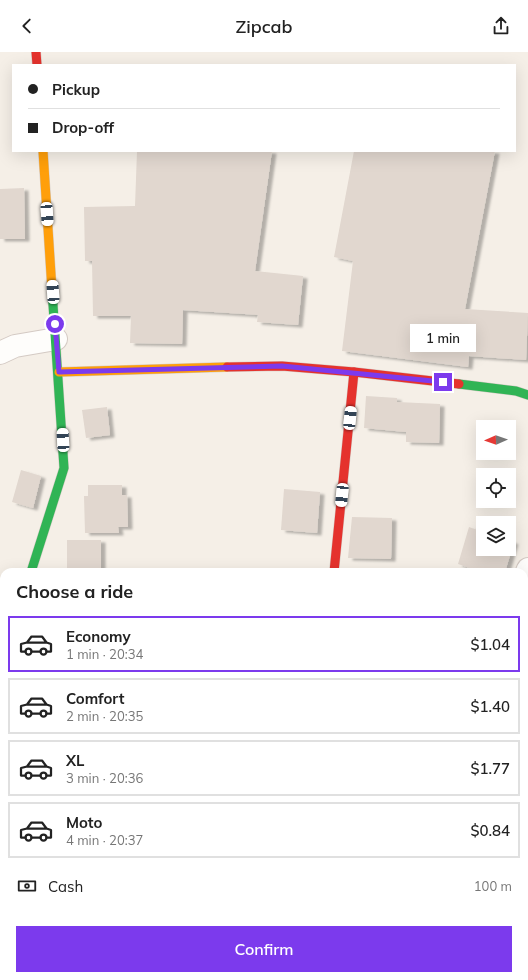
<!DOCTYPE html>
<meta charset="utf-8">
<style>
body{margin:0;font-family:Mulish,sans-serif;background:#f6f6f6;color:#222;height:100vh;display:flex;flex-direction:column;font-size:15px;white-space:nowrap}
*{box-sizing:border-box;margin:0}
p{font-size:13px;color:#767676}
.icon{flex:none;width:22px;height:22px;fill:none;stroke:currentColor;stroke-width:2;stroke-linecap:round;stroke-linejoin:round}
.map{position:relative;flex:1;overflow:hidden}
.side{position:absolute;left:0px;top:516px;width:528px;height:412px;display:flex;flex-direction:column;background:#fff;border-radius:12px 12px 0 0;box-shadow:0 4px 16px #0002}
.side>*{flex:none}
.guide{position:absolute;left:12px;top:12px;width:504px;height:88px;border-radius:0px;box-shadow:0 4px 16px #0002;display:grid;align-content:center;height:88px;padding:0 16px;background:#fff}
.needle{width:26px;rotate:268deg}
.tools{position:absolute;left:476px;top:368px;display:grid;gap:8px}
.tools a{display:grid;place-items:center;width:40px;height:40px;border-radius:0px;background:#fff;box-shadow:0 4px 16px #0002;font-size:20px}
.end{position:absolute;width:18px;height:18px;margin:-9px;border:5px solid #7c3aed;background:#fff;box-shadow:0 0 0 2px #fff}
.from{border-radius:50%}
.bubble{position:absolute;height:28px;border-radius:0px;background:#fff;box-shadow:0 4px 16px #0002;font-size:13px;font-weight:600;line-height:28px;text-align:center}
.car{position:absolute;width:12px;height:24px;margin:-12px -6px;border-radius:5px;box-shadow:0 0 3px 1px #0007;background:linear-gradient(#fff 24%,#345 0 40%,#fff 0 76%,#345 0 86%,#fff 0)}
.guide b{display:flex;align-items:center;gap:14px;height:38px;font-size:15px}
.guide b+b{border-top:1px solid #e0e0e0}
.guide i{width:10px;height:10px;background:#222}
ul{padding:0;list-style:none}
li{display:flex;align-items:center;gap:12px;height:56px;margin:0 8px 6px;padding:0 8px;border:2px solid #e0e0e0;border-radius:0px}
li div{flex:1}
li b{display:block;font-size:15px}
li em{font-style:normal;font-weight:600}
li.active{border-color:#7c3aed}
li>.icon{width:36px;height:36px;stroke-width:1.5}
h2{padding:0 16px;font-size:18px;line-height:48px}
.pay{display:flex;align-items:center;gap:10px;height:44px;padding:0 16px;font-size:15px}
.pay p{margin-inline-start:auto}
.action{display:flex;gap:8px;margin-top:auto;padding:8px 16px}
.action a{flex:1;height:46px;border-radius:0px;background:#7c3aed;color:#fff;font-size:16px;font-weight:600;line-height:46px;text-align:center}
header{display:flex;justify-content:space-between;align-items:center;height:52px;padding:0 16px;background:#fff;font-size:18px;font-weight:600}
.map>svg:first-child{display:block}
.building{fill:#e1d7cf;filter:url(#shadow)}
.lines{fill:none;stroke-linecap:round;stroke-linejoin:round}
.street-casing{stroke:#d4cac4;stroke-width:24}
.fast-casing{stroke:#d4cac4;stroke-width:10}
.slow-casing{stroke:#d4cac4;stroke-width:10}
.jam-casing{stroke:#d4cac4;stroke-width:10}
.street{stroke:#fefdfb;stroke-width:22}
.fast{stroke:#30b455;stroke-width:9}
.slow{stroke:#ff9f0a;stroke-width:9}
.jam{stroke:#e5322d;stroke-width:9}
.route{stroke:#7c3aed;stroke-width:5}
</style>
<header><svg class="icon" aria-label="back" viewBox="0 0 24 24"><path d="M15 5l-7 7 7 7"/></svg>Zipcab<svg class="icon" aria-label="share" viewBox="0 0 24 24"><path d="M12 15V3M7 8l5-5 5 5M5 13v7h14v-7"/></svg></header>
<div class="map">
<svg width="528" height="928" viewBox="0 0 528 928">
<defs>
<filter id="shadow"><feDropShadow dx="4.5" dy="2.5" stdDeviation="1" flood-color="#0004"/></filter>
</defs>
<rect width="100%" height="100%" fill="#f5efe7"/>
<!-- building -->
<g class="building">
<polygon points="137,99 272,99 255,219 303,224 298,273 257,270 258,263 183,258 182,292 130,291 131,264 93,264 92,209 85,209 84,155 135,154"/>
<polygon points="354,99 495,99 465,257 528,261 526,308 469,304 468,315 342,299 353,209 334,205"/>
<polygon points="24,136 25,187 0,187 0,137"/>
<polygon points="366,344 397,346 397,350 440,352 439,391 406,390 406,380 364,376"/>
<polygon points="107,355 110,383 86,386 82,358"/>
<polygon points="21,418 41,424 33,456 12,450"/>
<polygon points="88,433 122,433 122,443 127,443 128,475 118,475 119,481 85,481 84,444 88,444"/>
<polygon points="284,437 320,440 317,481 281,478"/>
<polygon points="352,465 392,466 391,507 348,506"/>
<polygon points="469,475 483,480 483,497 509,497 509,488 514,490 505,520 482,520 458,512"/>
<rect x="67" y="488" width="34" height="32"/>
</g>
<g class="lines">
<defs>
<g id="street">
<polyline points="0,301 15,294 56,287"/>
<polyline points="524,527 528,517"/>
<polyline points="0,891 4,892"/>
<polyline points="105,924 118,928"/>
<polyline points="363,928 365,924"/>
<polyline points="513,928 513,924"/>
</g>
<g id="fast">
<polyline points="459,332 516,339 528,343"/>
<polyline points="31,520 64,416 52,238"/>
<polyline points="0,738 3,727 4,710"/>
</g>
<g id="slow">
<polyline points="43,99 52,238"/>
<polyline points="59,320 227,315"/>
</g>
<g id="jam">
<polyline points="36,0 37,13"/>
<polyline points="227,315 282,314 354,320 459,332"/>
<polyline points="334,520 354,320"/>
</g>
</defs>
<!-- street casing -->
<use href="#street" class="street-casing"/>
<!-- fast casing -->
<use href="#fast" class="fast-casing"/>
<!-- slow casing -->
<use href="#slow" class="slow-casing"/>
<!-- jam casing -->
<use href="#jam" class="jam-casing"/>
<!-- street -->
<use href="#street" class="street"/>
<!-- fast -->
<use href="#fast" class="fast"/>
<!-- slow -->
<use href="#slow" class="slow"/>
<!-- jam -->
<use href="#jam" class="jam"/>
</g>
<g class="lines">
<!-- route -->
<polyline class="route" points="55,272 59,320 282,314 443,330"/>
</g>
</svg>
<div class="tools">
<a><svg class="needle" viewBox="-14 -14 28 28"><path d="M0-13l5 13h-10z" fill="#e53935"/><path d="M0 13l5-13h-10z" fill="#767676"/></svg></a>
<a><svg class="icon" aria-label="locate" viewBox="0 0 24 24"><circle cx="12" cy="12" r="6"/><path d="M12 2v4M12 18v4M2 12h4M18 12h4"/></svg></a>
<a><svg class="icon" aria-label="layers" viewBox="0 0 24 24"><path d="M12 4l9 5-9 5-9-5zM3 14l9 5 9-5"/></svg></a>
</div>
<i class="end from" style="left:55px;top:272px"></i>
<i class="end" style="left:443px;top:330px"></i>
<div class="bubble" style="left:410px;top:272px;width:66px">1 min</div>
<i class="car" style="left:47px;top:162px;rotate:176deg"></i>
<i class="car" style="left:53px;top:240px;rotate:356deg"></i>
<i class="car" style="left:350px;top:366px;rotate:6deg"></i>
<i class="car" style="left:63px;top:388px;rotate:357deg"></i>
<i class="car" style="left:342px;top:443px;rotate:186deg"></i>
<div class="guide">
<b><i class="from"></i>Pickup</b>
<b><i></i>Drop-off</b>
</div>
<section class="side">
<h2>Choose a ride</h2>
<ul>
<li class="active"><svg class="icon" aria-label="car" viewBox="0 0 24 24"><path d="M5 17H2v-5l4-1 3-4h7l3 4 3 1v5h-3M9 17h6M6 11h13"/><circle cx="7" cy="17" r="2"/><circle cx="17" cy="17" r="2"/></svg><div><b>Economy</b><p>1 min · 20:34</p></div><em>$1.04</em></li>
<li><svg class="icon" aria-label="car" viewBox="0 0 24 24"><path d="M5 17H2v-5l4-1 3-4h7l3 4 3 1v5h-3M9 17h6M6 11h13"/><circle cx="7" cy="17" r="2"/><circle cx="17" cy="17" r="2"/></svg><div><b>Comfort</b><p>2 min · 20:35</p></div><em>$1.40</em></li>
<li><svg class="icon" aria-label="car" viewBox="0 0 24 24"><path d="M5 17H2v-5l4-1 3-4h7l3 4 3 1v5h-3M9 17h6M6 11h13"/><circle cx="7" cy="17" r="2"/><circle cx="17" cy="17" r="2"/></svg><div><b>XL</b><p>3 min · 20:36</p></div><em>$1.77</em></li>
<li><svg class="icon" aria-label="car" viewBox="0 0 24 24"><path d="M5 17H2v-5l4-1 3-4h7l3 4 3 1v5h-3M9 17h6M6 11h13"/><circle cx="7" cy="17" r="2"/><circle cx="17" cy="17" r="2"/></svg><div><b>Moto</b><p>4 min · 20:37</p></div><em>$0.84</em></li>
</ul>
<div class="pay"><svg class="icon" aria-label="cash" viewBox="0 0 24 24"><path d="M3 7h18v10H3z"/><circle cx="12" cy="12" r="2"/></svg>Cash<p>100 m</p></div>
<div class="action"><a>Confirm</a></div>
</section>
</div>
